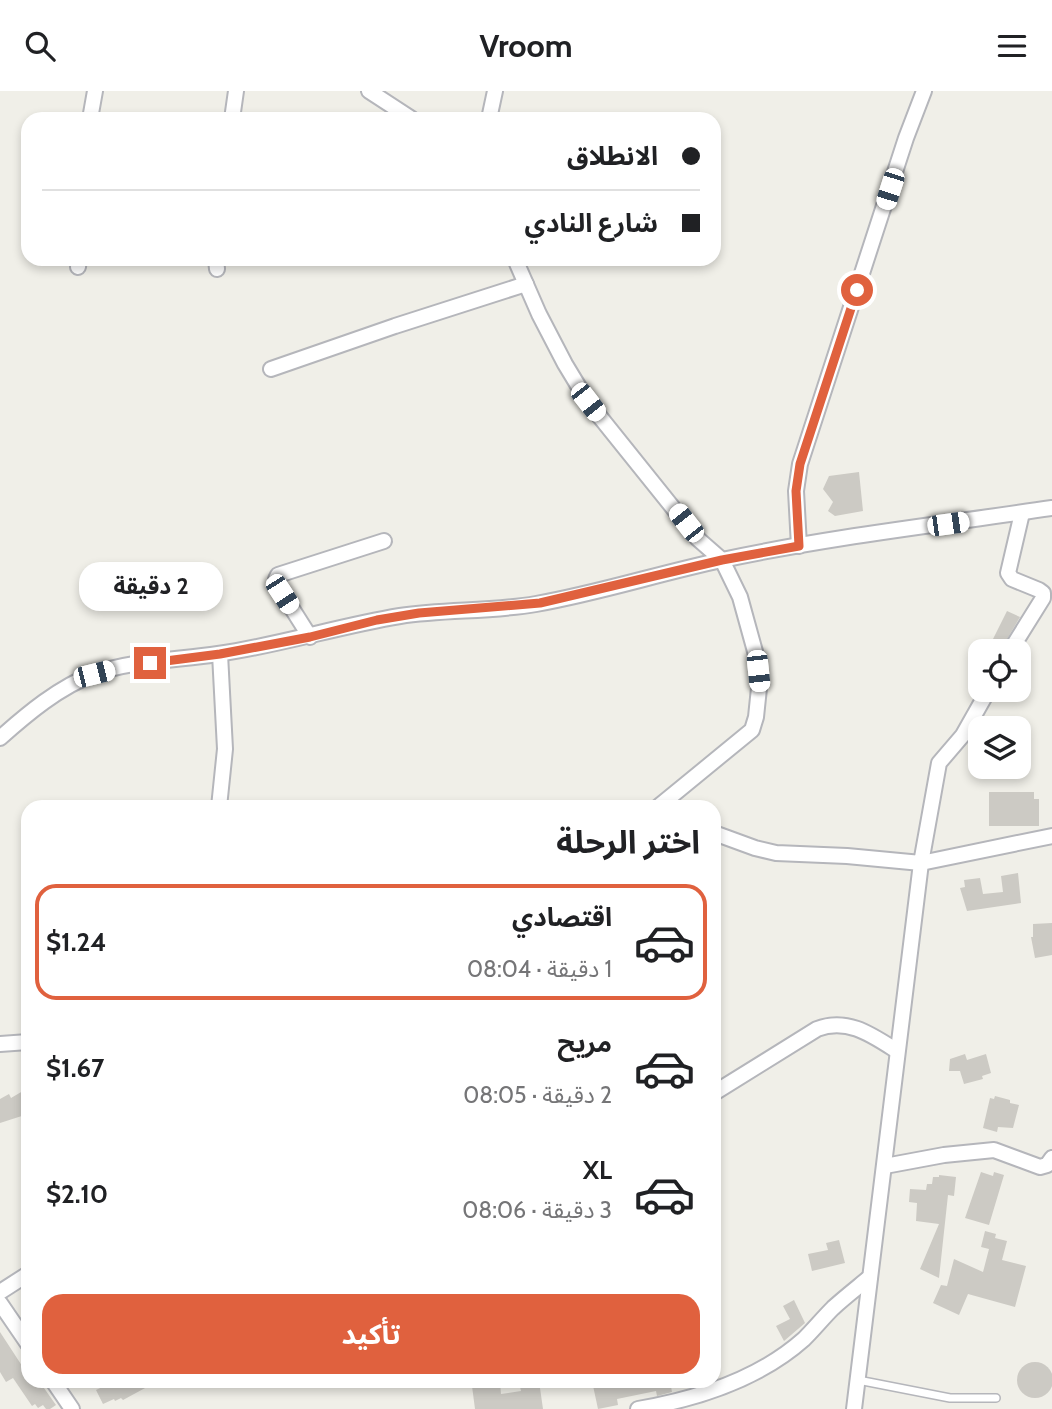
<!DOCTYPE html>
<html lang="ar">
<meta charset="utf-8">
<style>
body{margin:0;font-family:Cabin,"Noto Sans Arabic",sans-serif;background:#f6f6f6;color:#202124;direction:rtl;height:100vh;display:flex;flex-direction:column;font-size:26px;white-space:nowrap}
*{box-sizing:border-box;margin:0}
p{font-size:23px;color:#757577}
.icon{flex:none;width:38px;height:38px;fill:none;stroke:currentColor;stroke-width:2;stroke-linecap:round;stroke-linejoin:round}
.map{position:relative;flex:1;overflow:hidden;direction:ltr}
.details{position:absolute;left:21px;top:709px;width:700px;height:588px;display:flex;flex-direction:column;background:#fff;border-radius:21px;box-shadow:0 4px 10px #0003;direction:rtl}
.details>*{flex:none}
.top-card{position:absolute;left:21px;top:21px;width:700px;height:154px;border-radius:21px;box-shadow:0 4px 10px #0003;direction:rtl;display:grid;align-content:center;height:154px;padding:0 21px;background:#fff}
.fabs{position:absolute;left:968px;top:548px;display:grid;gap:14px}
.fabs a{display:grid;place-items:center;width:63px;height:63px;border-radius:14px;background:#fff;box-shadow:0 4px 10px #0003;font-size:35px}
.end{position:absolute;width:32px;height:32px;margin:-16px;border:9px solid #e0613e;background:#fff;box-shadow:0 0 0 4px #fff}
.from{border-radius:50%}
.bubble{position:absolute;height:49px;border-radius:21px;background:#fff;box-shadow:0 4px 10px #0003;font-size:23px;font-weight:700;line-height:49px;text-align:center;direction:rtl}
.car{position:absolute;width:21px;height:42px;margin:-21px -10px;border-radius:9px;box-shadow:0 0 5px 2px #0007;background:linear-gradient(#fff 24%,#345 0 40%,#fff 0 76%,#345 0 86%,#fff 0)}
.top-card b{display:flex;align-items:center;gap:24px;height:66px;font-size:26px}
.top-card b+b{border-top:2px solid #e0e0e0}
.top-card i{width:18px;height:18px;background:#202124}
ul{padding:0;list-style:none}
li{display:flex;align-items:center;gap:21px;height:116px;margin:0 14px 10px;padding:0 7px;border:4px solid transparent;border-radius:21px}
li div{flex:1}
li b{display:block;font-size:26px}
li em{font-style:normal;font-weight:700}
li.on{border-color:#e0613e}
li>.icon{width:63px;height:63px;stroke-width:1.5}
h2{padding:0 21px;font-size:32px;line-height:84px}
.action{display:flex;gap:14px;margin-top:auto;padding:14px 21px}
.action a{flex:1;height:80px;border-radius:21px;background:#e0613e;color:#fff;font-size:28px;font-weight:700;line-height:80px;text-align:center}
header{display:flex;justify-content:space-between;align-items:center;height:91px;padding:0 21px;background:#fff;font-size:32px;font-weight:700}
.map>svg:first-child{display:block}
.building{fill:#cccac4}
.lines{fill:none;stroke-linecap:round;stroke-linejoin:round}
.lane-casing{stroke:#b5b6bb;stroke-width:10}
.street-casing{stroke:#b5b6bb;stroke-width:18}
.lane{stroke:#fff;stroke-width:7}
.street{stroke:#fff;stroke-width:14}
.route{stroke:#e0613e;stroke-width:9}
</style>
<header><svg class="icon" aria-label="menu" viewBox="0 0 24 24"><path d="M4 6h16M4 12h16M4 18h16"/></svg>Vroom<svg class="icon" aria-label="search" viewBox="0 0 24 24"><circle cx="10" cy="10" r="6"/><path d="M15 15l6 6"/></svg></header>
<div class="map">
<svg width="1052" height="1318" viewBox="0 0 1052 1318">
<rect width="100%" height="100%" fill="#f0efe8"/>
<!-- building -->
<g class="building">
<polygon points="859,381 863,420 835,425 828,420 833,411 823,398 829,385"/>
<polygon points="1007,520 1020,526 1000,560 987,560"/>
<polygon points="989,701 1034,701 1034,708 1039,708 1039,735 989,735"/>
<polygon points="1018,782 1021,812 967,820 960,797 965,796 964,789 980,787 983,803 1003,801 1001,785"/>
<polygon points="1052,832 1052,864 1035,867 1031,846 1033,846 1033,833"/>
<polygon points="965,963 967,969 986,963 991,982 982,985 983,988 964,993 960,980 949,980 950,968"/>
<polygon points="28,997 28,1023 0,1032 0,1008 9,1003 11,1007"/>
<polygon points="995,1005 1010,1009 1010,1012 1019,1014 1013,1037 998,1036 997,1041 983,1037 990,1007 994,1008"/>
<polygon points="981,1081 993,1085 994,1081 1004,1084 989,1134 965,1127"/>
<polygon points="939,1084 956,1086 954,1105 948,1104 939,1187 920,1178 939,1133 916,1130 917,1112 909,1111 910,1098 926,1099 927,1093 932,1093 933,1086 939,1086"/>
<polygon points="985,1140 996,1143 995,1147 1007,1150 1002,1169 1026,1175 1015,1216 968,1203 959,1224 933,1212 941,1194 947,1195 954,1168 983,1181 989,1158 981,1156"/>
<polygon points="839,1149 845,1172 812,1180 808,1163 828,1159 826,1152"/>
<polygon points="794,1209 805,1232 784,1250 776,1235 790,1228 783,1215"/>
<polygon points="0,1241 28,1284 28,1290 39,1290 56,1314 50,1318 46,1318 43,1314 38,1317 35,1313 32,1315 13,1287 6,1291 0,1281"/>
<circle cx="1035" cy="1289" r="18"/>
<polygon points="115,1290 158,1290 123,1309 121,1307 115,1310 114,1308 103,1313 96,1299"/>
<polygon points="523,1290 539,1290 543,1318 475,1318 472,1295 500,1291 501,1303 521,1300 519,1292 523,1292"/>
<polygon points="592,1290 670,1290 672,1301 657,1305 656,1300 617,1308 618,1314 598,1318"/>
</g>
<g class="lines">
<defs>
<polyline id="lane" points="858,1289 950,1307 996,1307"/>
<g id="street">
<polyline points="369,0 412,28"/>
<polyline points="90,28 95,0"/>
<polyline points="232,28 236,0"/>
<polyline points="489,28 495,0"/>
<polyline points="216,168 217,178"/>
<polyline points="515,168 539,223 565,273 588,311 698,448 722,469 740,506 756,564 759,597 756,626 752,639 658,716"/>
<polyline points="78,176 79,168"/>
<polyline points="271,278 395,235 526,193"/>
<polyline points="799,455 796,400 800,373 906,47 924,0"/>
<polyline points="310,546 279,497 276,488 278,484 384,450"/>
<polyline points="1010,560 1043,507 1043,502 1039,499 1012,488 1008,482 1022,422"/>
<path d="M 0,647 C 27,623 59,596 94,583 C 133,569 178,569 218,563 C 280,554 339,535 400,525 C 445,518 491,521 536,513 C 599,502 660,482 722,469 C 829,446 944,433 1052,417"/>
<polyline points="219,716 225,658 220,563"/>
<polyline points="714,742 755,757 776,762 847,765 921,772 939,672 963,644 989,598"/>
<polyline points="0,953 28,951"/>
<path d="M 714,1002 L 817,938 C 847,926 872,944 897,960"/>
<polyline points="885,1075 944,1064 994,1059 1040,1076 1047,1074 1052,1067"/>
<polyline points="0,1201 28,1183"/>
<polyline points="0,1212 28,1253"/>
<polyline points="53,1290 72,1318"/>
<path d="M 638,1318 C 697,1308 758,1289 804,1248 C 814,1238 823,1227 833,1217 C 845,1206 858,1196 870,1186"/>
<polyline points="854,1318 921,772 1052,745"/>
</g>
</defs>
<!-- lane casing -->
<use href="#lane" class="lane-casing"/>
<!-- street casing -->
<use href="#street" class="street-casing"/>
<!-- lane -->
<use href="#lane" class="lane"/>
<!-- street -->
<use href="#street" class="street"/>
</g>
<g class="lines">
<!-- route -->
<polyline class="route" points="150,572 220,563 310,546 377,529 419,522 540,512 722,469 799,455 796,400 800,373 857,199"/>
</g>
</svg>
<div class="fabs">
<a><svg class="icon" aria-label="locate" viewBox="0 0 24 24"><circle cx="12" cy="12" r="6"/><path d="M12 2v4M12 18v4M2 12h4M18 12h4"/></svg></a>
<a><svg class="icon" aria-label="layers" viewBox="0 0 24 24"><path d="M12 4l9 5-9 5-9-5zM3 14l9 5 9-5"/></svg></a>
</div>
<i class="end from" style="left:857px;top:199px"></i>
<i class="end" style="left:150px;top:572px"></i>
<div class="bubble" style="left:79px;top:471px;width:144px">2 دقيقة</div>
<i class="car" style="left:890px;top:98px;rotate:198deg"></i>
<i class="car" style="left:588px;top:311px;rotate:142deg"></i>
<i class="car" style="left:686px;top:432px;rotate:322deg"></i>
<i class="car" style="left:948px;top:433px;rotate:82deg"></i>
<i class="car" style="left:282px;top:503px;rotate:147deg"></i>
<i class="car" style="left:758px;top:580px;rotate:174deg"></i>
<i class="car" style="left:94px;top:583px;rotate:76deg"></i>
<div class="top-card">
<b><i class="from"></i>الانطلاق</b>
<b><i></i>شارع النادي</b>
</div>
<section class="details">
<h2>اختر الرحلة</h2>
<ul>
<li class="on"><svg class="icon" aria-label="car" viewBox="0 0 24 24"><path d="M5 17H2v-5l4-1 3-4h7l3 4 3 1v5h-3M9 17h6M6 11h13"/><circle cx="7" cy="17" r="2"/><circle cx="17" cy="17" r="2"/></svg><div><b>اقتصادي</b><p>1 دقيقة · 08:04</p></div><em>$1.24</em></li>
<li><svg class="icon" aria-label="car" viewBox="0 0 24 24"><path d="M5 17H2v-5l4-1 3-4h7l3 4 3 1v5h-3M9 17h6M6 11h13"/><circle cx="7" cy="17" r="2"/><circle cx="17" cy="17" r="2"/></svg><div><b>مريح</b><p>2 دقيقة · 08:05</p></div><em>$1.67</em></li>
<li><svg class="icon" aria-label="car" viewBox="0 0 24 24"><path d="M5 17H2v-5l4-1 3-4h7l3 4 3 1v5h-3M9 17h6M6 11h13"/><circle cx="7" cy="17" r="2"/><circle cx="17" cy="17" r="2"/></svg><div><b>XL</b><p>3 دقيقة · 08:06</p></div><em>$2.10</em></li>
</ul>
<div class="action"><a>تأكيد</a></div>
</section>
</div>
